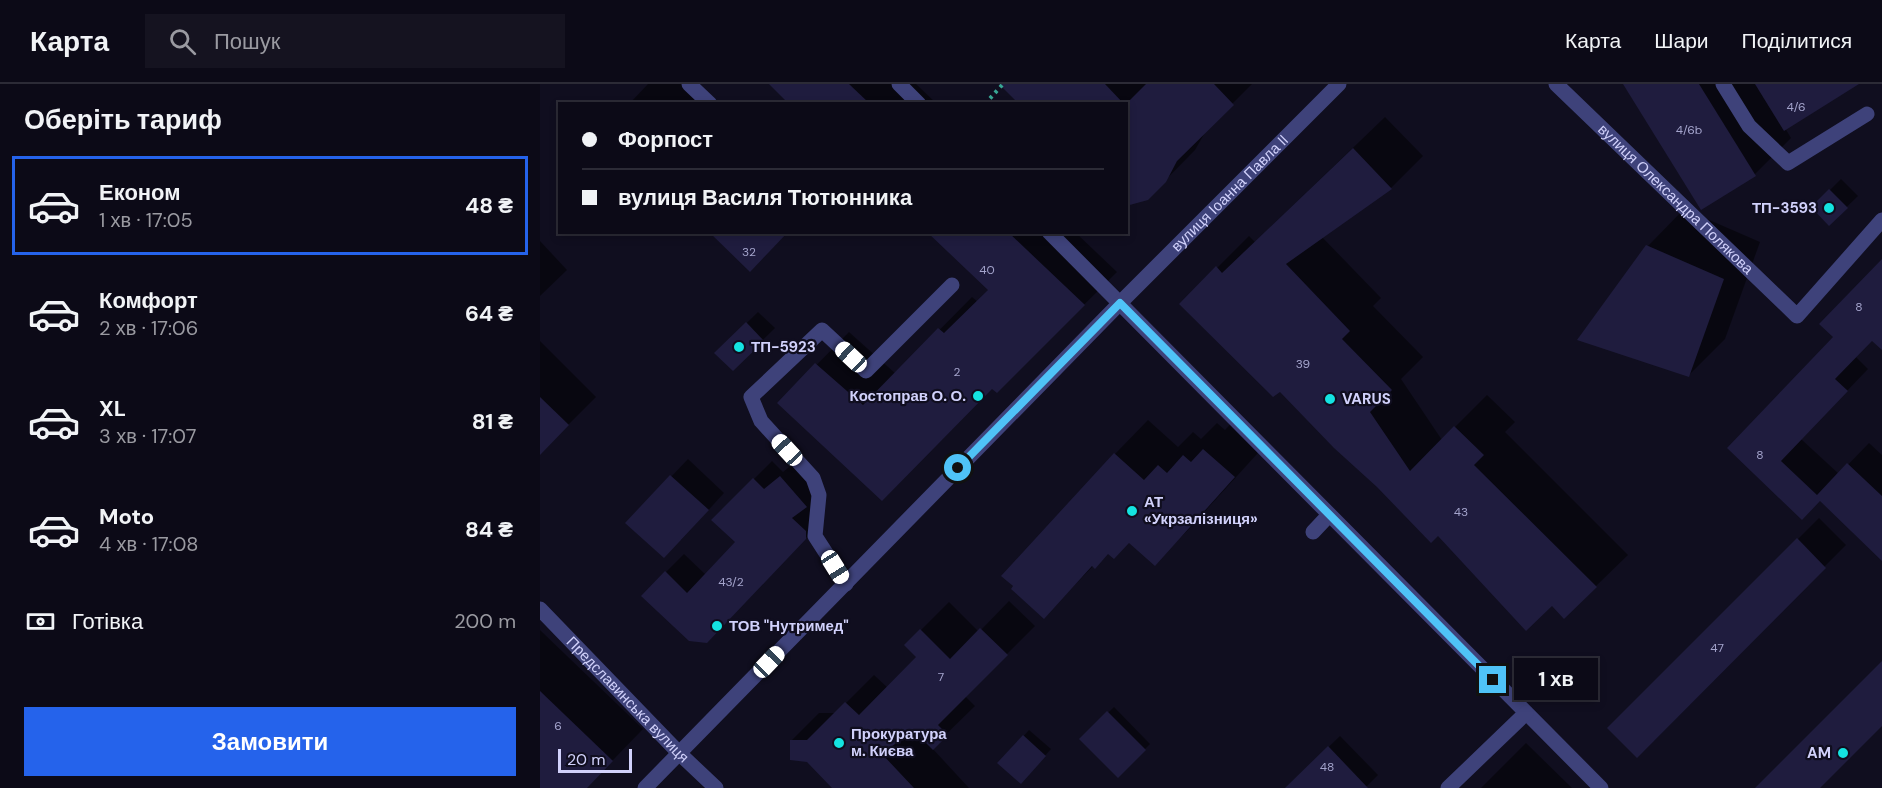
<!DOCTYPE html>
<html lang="uk">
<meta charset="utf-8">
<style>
body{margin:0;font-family:"DM Sans",sans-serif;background:#151320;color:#f1f3f6;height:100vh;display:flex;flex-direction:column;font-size:22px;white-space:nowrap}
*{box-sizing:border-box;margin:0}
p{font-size:20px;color:#9a9aa1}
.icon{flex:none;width:33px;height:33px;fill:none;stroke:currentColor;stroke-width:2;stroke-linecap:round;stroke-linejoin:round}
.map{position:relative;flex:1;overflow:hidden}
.panel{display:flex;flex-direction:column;background:#0c0a17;width:540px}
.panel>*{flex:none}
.top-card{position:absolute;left:18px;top:18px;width:570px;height:132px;border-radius:0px;box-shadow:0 3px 9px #0003,0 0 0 2px #2c2b36;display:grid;align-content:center;height:132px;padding:0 24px;background:#0c0a17}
.scale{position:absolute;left:18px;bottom:15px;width:74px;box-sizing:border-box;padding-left:6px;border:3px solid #d1d1fb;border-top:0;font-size:16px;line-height:21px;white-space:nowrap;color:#d1d1fb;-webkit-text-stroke:4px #100e1f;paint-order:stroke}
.end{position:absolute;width:27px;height:27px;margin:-14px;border:8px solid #4fc3f7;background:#111;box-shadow:0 0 0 3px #111}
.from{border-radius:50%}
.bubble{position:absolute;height:42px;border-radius:0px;background:#0c0a17;box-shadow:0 3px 9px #0003,0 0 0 2px #2c2b36;font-size:20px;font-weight:700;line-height:42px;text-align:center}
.car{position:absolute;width:18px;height:36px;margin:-18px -9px;border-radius:8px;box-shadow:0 0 4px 2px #0007;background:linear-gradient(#fff 24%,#345 0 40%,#fff 0 76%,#345 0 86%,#fff 0)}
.top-card b{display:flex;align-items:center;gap:21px;height:57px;font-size:22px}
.top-card b+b{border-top:2px solid #2c2b36}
.top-card i{width:15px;height:15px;background:#f1f3f6}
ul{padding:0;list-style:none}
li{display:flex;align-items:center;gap:18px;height:99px;margin:0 12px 9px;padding:0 12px;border:3px solid transparent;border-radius:0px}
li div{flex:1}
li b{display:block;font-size:22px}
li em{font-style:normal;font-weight:700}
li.active{border-color:#2563eb}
li>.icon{width:54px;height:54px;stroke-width:1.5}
h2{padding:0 24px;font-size:27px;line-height:72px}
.pay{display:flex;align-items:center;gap:15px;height:66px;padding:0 24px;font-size:22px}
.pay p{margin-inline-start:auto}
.action{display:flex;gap:12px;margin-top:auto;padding:12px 24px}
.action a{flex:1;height:69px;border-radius:0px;background:#2563eb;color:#fff;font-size:24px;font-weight:700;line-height:69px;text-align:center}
header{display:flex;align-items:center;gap:36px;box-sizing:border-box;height:84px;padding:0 30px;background:#0c0a17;border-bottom:2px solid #2c2b36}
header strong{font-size:28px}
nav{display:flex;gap:33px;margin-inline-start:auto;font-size:21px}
.search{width:420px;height:54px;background:#151320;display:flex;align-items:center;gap:15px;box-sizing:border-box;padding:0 21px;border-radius:0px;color:#9a9aa1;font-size:22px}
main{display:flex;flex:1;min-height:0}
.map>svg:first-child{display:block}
.shadow{fill:#0007}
.building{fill:#1f1c3e}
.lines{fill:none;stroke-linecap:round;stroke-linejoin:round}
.path{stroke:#38a794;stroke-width:4;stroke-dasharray:3 4.5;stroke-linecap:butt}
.minor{stroke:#3e427a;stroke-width:15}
.route{stroke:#4fc3f7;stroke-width:8}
.poi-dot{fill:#14e3e1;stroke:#100e1f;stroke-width:2}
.labels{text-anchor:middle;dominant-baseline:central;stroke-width:4.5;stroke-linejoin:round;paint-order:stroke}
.number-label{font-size:12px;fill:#a4a4cc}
.street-label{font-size:15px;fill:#d1d1fb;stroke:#100e1f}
.poi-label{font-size:15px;font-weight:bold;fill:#d1d1fb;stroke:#100e1f;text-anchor:start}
</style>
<header>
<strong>Карта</strong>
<div class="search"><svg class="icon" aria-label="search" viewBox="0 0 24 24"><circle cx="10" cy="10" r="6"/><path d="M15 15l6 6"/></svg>Пошук</div>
<nav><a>Карта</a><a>Шари</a><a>Поділитися</a></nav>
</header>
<main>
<section class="panel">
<h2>Оберіть тариф</h2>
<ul>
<li class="active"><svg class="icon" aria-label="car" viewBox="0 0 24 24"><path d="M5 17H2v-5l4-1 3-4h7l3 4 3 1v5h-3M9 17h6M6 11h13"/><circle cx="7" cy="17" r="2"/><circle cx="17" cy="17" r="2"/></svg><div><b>Економ</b><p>1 хв · 17:05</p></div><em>48 ₴</em></li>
<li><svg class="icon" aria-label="car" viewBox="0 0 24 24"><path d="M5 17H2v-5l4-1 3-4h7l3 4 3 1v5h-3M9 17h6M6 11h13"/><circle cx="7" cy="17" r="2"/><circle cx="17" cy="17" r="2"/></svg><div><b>Комфорт</b><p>2 хв · 17:06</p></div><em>64 ₴</em></li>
<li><svg class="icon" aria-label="car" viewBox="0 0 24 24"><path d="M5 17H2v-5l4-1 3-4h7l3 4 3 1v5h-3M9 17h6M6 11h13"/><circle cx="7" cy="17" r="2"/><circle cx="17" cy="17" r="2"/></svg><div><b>XL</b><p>3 хв · 17:07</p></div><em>81 ₴</em></li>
<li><svg class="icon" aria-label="car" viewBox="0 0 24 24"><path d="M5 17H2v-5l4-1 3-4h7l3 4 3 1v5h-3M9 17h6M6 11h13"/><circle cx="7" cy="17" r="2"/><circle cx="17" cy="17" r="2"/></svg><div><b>Moto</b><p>4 хв · 17:08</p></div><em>84 ₴</em></li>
</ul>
<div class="pay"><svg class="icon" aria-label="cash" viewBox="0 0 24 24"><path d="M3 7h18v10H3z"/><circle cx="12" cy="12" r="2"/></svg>Готівка<p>200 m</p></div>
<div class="action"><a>Замовити</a></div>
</section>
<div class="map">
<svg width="1342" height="704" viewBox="0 0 1342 704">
<rect width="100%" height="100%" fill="#100e1f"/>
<!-- shadow -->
<g class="shadow">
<polygon points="108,0 149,0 170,20 89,20"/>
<polygon points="231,0 376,0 397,20 252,20"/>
<polygon points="461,0 712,0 667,45 655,66 607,115 586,120 586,20 481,20"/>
<polygon points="1084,0 1316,0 1245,44 1251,54 1215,90 1161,124"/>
<polygon points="845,33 883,72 851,104 782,153 841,214 833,222 883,273 861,295 902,356 947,311 975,338 965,348 1088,471 1056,502 1012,519 898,450 740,306 641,220 709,152 715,158"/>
<polygon points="1301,95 1318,112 1289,140 1273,123"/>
<polygon points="1144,125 1220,158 1185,255 1148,292 1108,162"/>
<polygon points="389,148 535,148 577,188 457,307 452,303 374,383 239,319 309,248 356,290 432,213 438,218 450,206"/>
<polygon points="0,157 27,186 0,212"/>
<polygon points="1342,177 1342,264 1333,255 1316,273 1328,285 1261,355 1299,390 1329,359 1342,371 1342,475 1280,416 1189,364 1295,253 1281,240"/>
<polygon points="218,228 235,244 193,285 176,269"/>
<polygon points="0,257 56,313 0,369"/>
<polygon points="698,332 727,359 648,446 615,479 590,457 569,468 553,482 504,533 463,492 575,370 608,336 638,363 653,348 661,355 677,339 685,346"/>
<polygon points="148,375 184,409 141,456 87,439"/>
<polygon points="259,375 284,404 284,435 166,558 126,488 144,470 166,491 197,458 173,436 232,377 243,388"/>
<polygon points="1279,434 1306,461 1097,671 1069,644"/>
<polygon points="469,517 495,542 425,612 435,622 392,664 429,704 295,704 251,657 279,629 296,629 334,591 348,604 378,573 366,561 409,518 439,548"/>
<polygon points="0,546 103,645 46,704 0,704"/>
<polygon points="574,623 610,660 578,692 541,655"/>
<polygon points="489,646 511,665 486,693 460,679"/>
<polygon points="800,652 838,691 825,704 746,704"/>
<polygon points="986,659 1032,704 941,704"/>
</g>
<!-- building -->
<g class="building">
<polygon points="229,0 309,0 330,20 249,20"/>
<polygon points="459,0 565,0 584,20 479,20"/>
<polygon points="606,0 674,0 694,21 637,77 626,98 608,116 586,122 586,20"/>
<polygon points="1083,0 1159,0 1216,92 1161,126"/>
<polygon points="1215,0 1319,0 1244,47"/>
<polygon points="813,64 852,105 746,180 810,247 802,255 852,306 830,328 870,387 914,342 944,371 934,381 1057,503 1024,535 1012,522 986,547 898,452 891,459 837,403 794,364 740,308 733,313 639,220 676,182 682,189"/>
<polygon points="1289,105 1308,124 1289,142 1271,123"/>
<polygon points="169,148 248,148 210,188"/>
<polygon points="387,148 468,148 545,221 457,309 452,305 342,417 237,319 275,279 323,321 398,244 404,249 448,206"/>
<polygon points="1106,161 1184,195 1149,293 1037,256"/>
<polygon points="1342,175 1342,266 1332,257 1295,295 1308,307 1241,377 1277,411 1307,379 1342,412 1342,477 1280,417 1262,436 1187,364 1293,253 1279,240"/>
<polygon points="206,238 224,257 193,287 174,269"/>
<polygon points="0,313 29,341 0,371"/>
<polygon points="663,365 695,393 615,482 589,459 574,475 568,470 555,485 552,482 504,535 471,505 473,502 461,492 574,369 604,396 618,381 627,389 643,371 651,378"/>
<polygon points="130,391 169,426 124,474 85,439"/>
<polygon points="240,392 267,423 252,434 266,447 266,455 167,559 149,557 101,512 125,487 147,509 195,458 171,436 213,394 224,405"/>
<polygon points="1257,454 1286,484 1097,674 1067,644"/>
<polygon points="440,544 468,571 398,641 408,651 393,666 373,646 342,670 374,704 292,704 267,678 250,676 250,656 267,656 305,618 319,631 376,573 364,561 380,545 410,575"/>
<polygon points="1342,577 1342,642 1280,704 1215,704"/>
<polygon points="0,607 73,677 47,704 0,704"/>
<polygon points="567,627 606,666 578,694 539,655"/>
<polygon points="483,651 506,672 481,700 457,679"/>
<polygon points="788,662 828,704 745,704"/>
</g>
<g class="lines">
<!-- path -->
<polyline class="path" points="445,20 463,0"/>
<!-- minor -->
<g class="minor">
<polyline points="149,0 170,20"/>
<polyline points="359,0 379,20"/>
<path id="s1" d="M 1016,0 L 1257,232 L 1342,136"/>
<polyline points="1183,0 1209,42 1248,79 1327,30"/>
<polyline points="509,148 1061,704"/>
<polyline points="773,448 789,431"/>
<polyline points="306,500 275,452 279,411 273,394 221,337 211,313 282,246 326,287 412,201"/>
<path id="s2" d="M 0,525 L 140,670 L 176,704"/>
<path id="s3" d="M 105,704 L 580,219 L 799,0"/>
<polyline points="908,704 986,629"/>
</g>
</g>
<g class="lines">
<!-- route -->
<polyline class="route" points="418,384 580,219 953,596"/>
</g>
<!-- markers -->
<g class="poi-dot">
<circle cx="1289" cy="124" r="6"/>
<circle cx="199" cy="263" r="6"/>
<circle cx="438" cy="312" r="6"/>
<circle cx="790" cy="315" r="6"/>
<circle cx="592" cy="427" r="6"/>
<circle cx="177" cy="542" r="6"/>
<circle cx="299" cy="659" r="6"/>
<circle cx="1303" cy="669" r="6"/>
</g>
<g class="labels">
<!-- number labels -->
<g class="number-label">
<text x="1256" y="23">4/6</text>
<text x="1149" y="46">4/6b</text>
<text x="209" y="168">32</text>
<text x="447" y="186">40</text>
<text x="1319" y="223">8</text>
<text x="763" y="280">39</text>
<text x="417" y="288">2</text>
<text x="1220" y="371">8</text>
<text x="921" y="428">43</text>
<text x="191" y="498">43/2</text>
<text x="1177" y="564">47</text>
<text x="401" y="593">7</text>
<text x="18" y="642">6</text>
<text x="787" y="683">48</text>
</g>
<!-- street labels -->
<g class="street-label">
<text stroke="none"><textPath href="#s3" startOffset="834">вулиця Іоанна Павла II</textPath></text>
<text stroke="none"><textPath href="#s1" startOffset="166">вулиця Олександра Полякова</textPath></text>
<text stroke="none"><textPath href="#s2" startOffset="126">Предславинська вулиця</textPath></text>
</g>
<!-- poi labels -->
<g class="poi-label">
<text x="1277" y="124" text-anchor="end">ТП-3593</text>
<text x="211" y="263">ТП-5923</text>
<text x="426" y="312" text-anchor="end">Костоправ О. О.</text>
<text x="802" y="315">VARUS</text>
<text x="604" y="418">АТ<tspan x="604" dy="17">«Укрзалізниця»</tspan></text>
<text x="189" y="542">ТОВ "Нутримед"</text>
<text x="311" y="650">Прокуратура<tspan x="311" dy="17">м. Києва</tspan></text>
<text x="1291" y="669" text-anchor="end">AM</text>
</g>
</g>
</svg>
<div class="scale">20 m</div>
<i class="end from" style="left:418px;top:384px"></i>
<i class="end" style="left:953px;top:596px"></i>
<div class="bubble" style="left:974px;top:574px;width:84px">1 хв</div>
<i class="car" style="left:311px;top:273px;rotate:313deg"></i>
<i class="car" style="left:247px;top:366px;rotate:317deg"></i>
<i class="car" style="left:295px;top:483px;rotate:148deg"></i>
<i class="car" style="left:229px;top:578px;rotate:44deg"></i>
<div class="top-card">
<b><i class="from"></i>Форпост</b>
<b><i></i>вулиця Василя Тютюнника</b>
</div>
</div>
</main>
